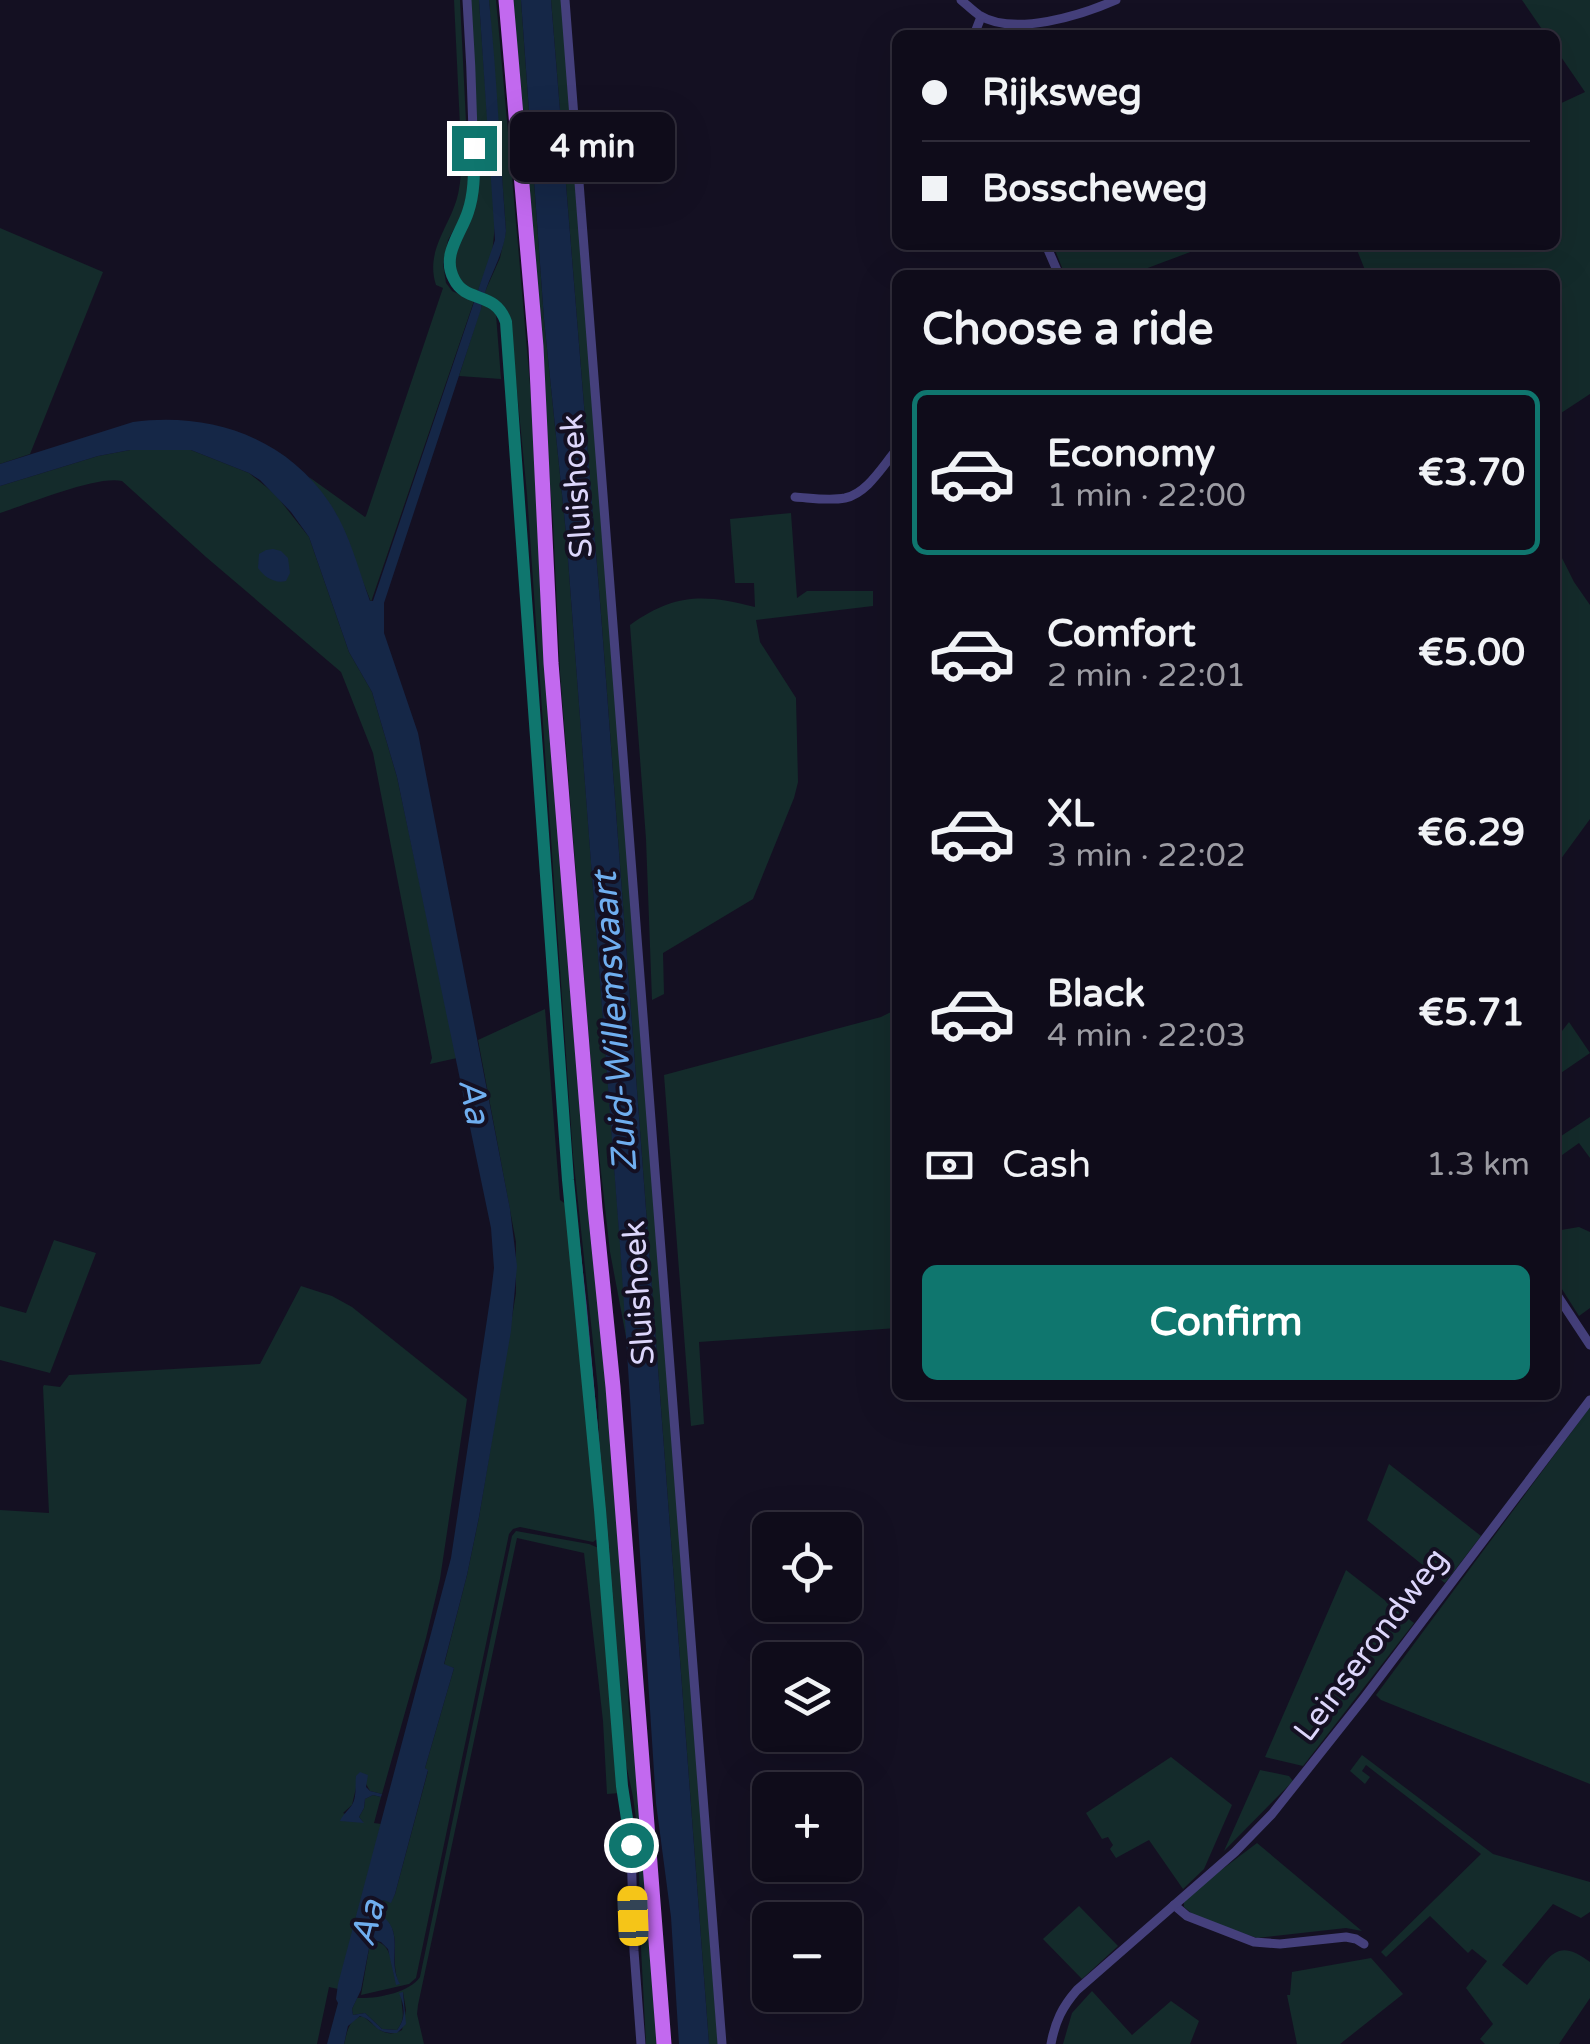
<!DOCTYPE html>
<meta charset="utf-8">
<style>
body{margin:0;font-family:"Varela Round",sans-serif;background:#181523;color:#f1f3f6;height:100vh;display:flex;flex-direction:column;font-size:38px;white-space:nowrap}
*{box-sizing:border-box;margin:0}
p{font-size:32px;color:#9b9ba2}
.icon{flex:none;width:55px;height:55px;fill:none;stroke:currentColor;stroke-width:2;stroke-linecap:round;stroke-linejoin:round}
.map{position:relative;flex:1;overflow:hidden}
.sheet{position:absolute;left:892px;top:270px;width:668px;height:1130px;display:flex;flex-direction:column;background:#0f0c1a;border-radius:15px;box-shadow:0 10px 40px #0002,0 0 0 2px #2f2c39}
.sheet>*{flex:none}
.hud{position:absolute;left:892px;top:30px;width:668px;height:220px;border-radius:15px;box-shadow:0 10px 40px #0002,0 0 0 2px #2f2c39;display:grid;align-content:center;height:220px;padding:0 30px;background:#0f0c1a}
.tools{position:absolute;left:752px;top:1512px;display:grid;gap:20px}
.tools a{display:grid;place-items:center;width:110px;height:110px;border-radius:15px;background:#0f0c1a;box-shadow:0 10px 40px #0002,0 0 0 2px #2f2c39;font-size:50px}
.end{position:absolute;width:45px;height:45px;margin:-22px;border:12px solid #0f766e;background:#fff;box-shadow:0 0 0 5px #fff}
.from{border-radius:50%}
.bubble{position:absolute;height:70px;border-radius:15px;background:#0f0c1a;box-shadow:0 10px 40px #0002,0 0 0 2px #2f2c39;font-size:32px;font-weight:800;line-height:70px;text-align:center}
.car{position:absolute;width:30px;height:60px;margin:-30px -15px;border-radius:12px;box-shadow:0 0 8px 2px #0007;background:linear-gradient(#f5c518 24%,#345 0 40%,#f5c518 0 76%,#345 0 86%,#f5c518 0)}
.hud b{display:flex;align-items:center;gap:35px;height:95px;font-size:38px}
.hud b+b{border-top:2px solid #2f2c39}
.hud i{width:25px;height:25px;background:#f1f3f6}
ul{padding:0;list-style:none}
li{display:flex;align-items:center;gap:30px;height:165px;margin:0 20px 15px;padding:0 10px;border:5px solid transparent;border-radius:15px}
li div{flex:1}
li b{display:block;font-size:38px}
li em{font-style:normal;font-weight:800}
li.current{border-color:#0f766e}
li>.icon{width:90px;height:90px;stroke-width:1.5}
h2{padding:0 30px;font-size:45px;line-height:120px}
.pay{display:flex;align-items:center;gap:25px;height:110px;padding:0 30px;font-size:38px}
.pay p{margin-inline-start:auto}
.action{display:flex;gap:20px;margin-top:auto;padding:20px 30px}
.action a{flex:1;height:115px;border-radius:15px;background:#0f766e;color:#fff;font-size:40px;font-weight:800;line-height:115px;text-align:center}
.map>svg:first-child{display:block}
.green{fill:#142b2b}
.water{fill:#152747}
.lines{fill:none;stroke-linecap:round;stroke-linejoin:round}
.street{stroke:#45407c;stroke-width:9}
.primary{stroke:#c269ef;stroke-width:15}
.route{stroke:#0f766e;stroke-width:12}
.labels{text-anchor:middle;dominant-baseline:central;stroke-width:8;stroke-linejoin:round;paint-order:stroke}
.street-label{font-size:32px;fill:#dcd6fb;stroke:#141022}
.water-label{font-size:35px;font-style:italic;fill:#6faeef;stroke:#141022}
</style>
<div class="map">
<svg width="1590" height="2044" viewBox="0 0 1590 2044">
<rect width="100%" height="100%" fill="#141022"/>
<!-- green -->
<g class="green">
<path d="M 454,0 L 460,0 L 469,183 L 465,209 L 448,240 L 443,264 L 446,283 L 452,291 L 474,301 L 371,602 L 336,514 L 309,477 L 365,517 L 366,516 L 443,288 L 436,285 C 424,248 454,223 459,189 C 463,168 460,147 460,126 C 458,84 456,42 454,0 Z"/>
<path d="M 470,0 L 479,0 L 495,225 L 492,254 L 477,293 C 435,277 458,243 471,214 Z"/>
<path d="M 489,0 L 496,0 C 547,551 587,1102 627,1654 C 627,1687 628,1718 635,1750 L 660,2044 L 646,2044 L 641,1948 L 638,1834 L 633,1797 L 620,1735 L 599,1446 L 598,1389 L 573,1155 L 527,494 L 511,329 C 508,305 505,304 483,296 L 500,258 L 506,231 Z"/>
<polygon points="512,0 521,0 544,319 566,533 628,1347 610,1252 596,1128 560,672 553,521"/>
<polygon points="551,0 563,0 718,2044 709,2044 602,627"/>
<polygon points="1522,0 1590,0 1590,394 1555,417 1555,275 1367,275 1355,245 1555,245 1555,106 1585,92 1555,48 1555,35 1546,35"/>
<polygon points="0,228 103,272 30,454 0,464"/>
<polygon points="1053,245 1209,245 1129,275 1065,275"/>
<polygon points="482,304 493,310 496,315 501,379 459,376"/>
<path d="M 130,450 L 191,450 L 249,473 L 275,494 L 309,537 L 349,652 L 372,692 L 397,777 L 457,1058 L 430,1064 L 432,1058 L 373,753 L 341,672 L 206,557 L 122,481 C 97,475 28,504 0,513 L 0,486 L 98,456 Z"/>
<path d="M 791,513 L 797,598 L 807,591 L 873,591 L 873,606 L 756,620 L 760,642 L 796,698 L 798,782 L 794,798 L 753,899 L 663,953 L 664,994 L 652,1000 L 646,839 L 630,625 C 675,593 704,594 755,607 L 754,583 L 735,583 L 730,519 Z"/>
<polygon points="1555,544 1574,582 1590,605 1590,819 1555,867"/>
<path d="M 545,1009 L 560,1200 L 567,1205 L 572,1238 L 600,1537 L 593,1542 L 520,1527 L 513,1529 L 509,1534 L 416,1978 L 409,1984 L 361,1995 L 370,1943 L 373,1940 C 395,1945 390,1967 397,1984 L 399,1984 C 391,1964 398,1949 393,1931 C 388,1916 376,1919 383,1900 L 391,1902 L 395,1894 L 428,1771 L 425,1768 L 454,1668 L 444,1665 L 467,1575 L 479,1517 L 516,1293 L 516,1242 L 478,1040 Z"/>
<polygon points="897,1009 898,1136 893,1140 897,1328 699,1342 704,1424 691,1426 664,1075 881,1017"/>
<polygon points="1569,1022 1590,1053 1555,1077 1555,1040"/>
<polygon points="1590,1117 1590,1158 1579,1143 1555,1160 1555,1140"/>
<polygon points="1579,1227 1590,1232 1590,1308 1579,1316 1555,1278 1555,1231"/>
<polygon points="54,1240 96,1253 50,1373 0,1360 0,1306 26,1313"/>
<polygon points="301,1286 332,1296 352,1307 467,1399 440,1579 426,1638 382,1794 370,1791 366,1784 356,1788 352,1805 343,1813 363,1822 359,1817 364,1808 365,1799 373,1795 381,1797 374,1823 381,1824 340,1984 338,1989 329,1987 317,2044 0,2044 0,1510 49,1513 43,1387 44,1385 60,1387 69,1375 260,1364"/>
<polygon points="1590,1407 1590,1784 1381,1700 1376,1695"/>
<polygon points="1389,1464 1481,1536 1445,1583 1367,1520"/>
<path d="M 516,1531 L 589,1544 L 601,1549 L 620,1793 L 607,1794 L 603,1721 L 584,1553 L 517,1538 L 418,2005 L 417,2014 L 424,2044 L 344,2044 C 347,2032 349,2018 363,2016 C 376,2026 385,2040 402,2030 L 406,2010 L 403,1992 C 398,2006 409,2015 397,2030 L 382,2029 L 365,2013 L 353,2015 L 352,2009 L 357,1998 C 376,1999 409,1993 420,1977 L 512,1536 Z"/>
<polygon points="1346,1570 1414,1623 1303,1766 1265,1757"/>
<path d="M 1362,1755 L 1493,1854 L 1590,1882 L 1590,1912 L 1581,1918 L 1553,1904 L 1502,1965 L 1527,1985 C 1549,1959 1555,1935 1590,1962 L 1590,1998 L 1559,2044 L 1485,2044 L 1480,2039 L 1493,2024 L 1466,1988 L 1487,1961 L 1472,1949 L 1468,1953 L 1430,1916 L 1386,1957 L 1381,1952 L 1481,1854 L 1366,1765 L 1362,1771 L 1370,1777 L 1365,1784 L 1350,1771 Z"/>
<polygon points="1171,1757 1232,1805 1204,1869 1183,1889 1149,1840 1116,1858 1110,1849 1113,1845 1108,1837 1102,1839 1086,1813"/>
<polygon points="1260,1770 1289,1776 1293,1781 1224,1851"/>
<polygon points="1257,1843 1362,1931 1346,1928 1257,1938 1196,1917 1184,1907 1184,1902 1192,1892"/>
<polygon points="1079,1906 1118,1946 1082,1979 1043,1939"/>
<polygon points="1371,1958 1403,1994 1340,2044 1297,2044 1287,1995 1290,1995 1292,1972"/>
<polygon points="1092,1991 1132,2035 1171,2001 1199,2021 1190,2044 1063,2044 1072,2013"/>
</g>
<!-- water -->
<g class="water">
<path d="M 479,0 L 489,0 C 497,77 500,154 506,231 C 503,259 485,281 481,309 L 384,603 L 384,633 L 418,733 L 510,1209 L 517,1266 L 511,1331 L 479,1517 L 467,1575 L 444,1664 L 454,1668 L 425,1768 L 428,1770 L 395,1894 L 391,1903 L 383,1900 C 376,1918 386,1914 392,1928 C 399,1947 389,1964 400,1984 L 396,1985 L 388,1949 L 381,1942 L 373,1940 L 370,1943 L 361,1990 L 352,2009 L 353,2015 L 365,2013 L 382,2029 L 397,2030 C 406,2019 405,2006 399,1993 L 403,1992 L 406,2024 L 397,2033 C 372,2034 377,2021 360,2016 L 348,2026 L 344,2044 L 327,2044 L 338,2003 L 336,1999 L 338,1984 L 451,1558 L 491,1293 L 494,1268 L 491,1228 L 397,777 L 372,692 L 349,652 L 309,537 L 291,512 L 260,480 L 249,473 L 191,450 L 130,450 L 98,456 L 0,486 L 0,464 L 133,422 C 209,412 284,436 329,502 C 349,531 358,568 370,601 L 373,601 L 495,240 Z"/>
<polygon points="521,0 551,0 602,627 709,2044 679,2044 671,1917 656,1803 621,1259 566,533 544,319"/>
<path d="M 273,549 L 281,551 L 288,558 L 290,573 L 286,581 C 275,584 264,577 258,568 L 259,554 L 266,550 Z"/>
<path d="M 360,1772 L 368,1775 L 366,1787 L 370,1791 L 382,1794 L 381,1797 L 373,1795 L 365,1799 L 364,1808 L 359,1817 L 364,1823 L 340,1821 C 343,1814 348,1811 352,1805 C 357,1797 355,1784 356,1776 Z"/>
</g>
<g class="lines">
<!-- street -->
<g class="street">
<path d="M 467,0 C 470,44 472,88 473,132 C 474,149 476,169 473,186 C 472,196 470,207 466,216 C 459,235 444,253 451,274 C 462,305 494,288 506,322 L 568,1180 L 582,1303 L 604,1545 L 622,1785 L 631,1845 L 634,1951 L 641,2044"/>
<polyline points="565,0 722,2044"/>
<path d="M 961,0 C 967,5 973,11 979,15 C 1014,37 1082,15 1116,0"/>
<polyline points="974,35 981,17"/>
<polyline points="1046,245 1059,275"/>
<path d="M 795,497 C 811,498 829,501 845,498 C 868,493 883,465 898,448"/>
<polyline points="1555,1292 1590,1345"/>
<polyline points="1174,1905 1187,1916 1254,1942 1280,1944 1346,1937 1356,1939 1364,1944"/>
<path d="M 1051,2044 C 1055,2022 1062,2007 1077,1990 L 1235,1852 L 1272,1814 L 1364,1698 L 1590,1400"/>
</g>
<!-- primary -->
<polyline class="primary" points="506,0 536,347 551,663 595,1208 613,1387 664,2044"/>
</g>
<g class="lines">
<!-- route -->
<path class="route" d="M 474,148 C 474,170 475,191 468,212 C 461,234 441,255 454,279 C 466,304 495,290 506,322 L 568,1180 L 600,1510 L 622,1786 L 631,1845"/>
</g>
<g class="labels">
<!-- street labels -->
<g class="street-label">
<text transform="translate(577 486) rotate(-94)">Sluishoek</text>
<text transform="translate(639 1293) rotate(-94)">Sluishoek</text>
<text transform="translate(1371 1645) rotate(-53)">Leinserondweg</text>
</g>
<!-- water labels -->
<g class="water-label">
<text transform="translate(615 1022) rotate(-94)">Zuid-Willemsvaart</text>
<text transform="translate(474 1101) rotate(79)">Aa</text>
<text transform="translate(368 1923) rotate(-75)">Aa</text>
</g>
</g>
</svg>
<div class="tools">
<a><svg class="icon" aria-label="locate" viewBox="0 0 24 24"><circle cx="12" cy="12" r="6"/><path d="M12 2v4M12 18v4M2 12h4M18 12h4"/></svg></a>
<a><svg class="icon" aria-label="layers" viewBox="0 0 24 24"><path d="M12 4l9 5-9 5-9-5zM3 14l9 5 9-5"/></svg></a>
<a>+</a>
<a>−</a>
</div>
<i class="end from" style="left:631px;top:1845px"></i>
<i class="end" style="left:474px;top:148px"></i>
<div class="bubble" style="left:510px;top:112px;width:165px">4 min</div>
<i class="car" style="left:633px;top:1916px;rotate:358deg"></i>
<div class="hud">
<b><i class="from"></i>Rijksweg</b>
<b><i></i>Bosscheweg</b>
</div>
<section class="sheet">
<h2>Choose a ride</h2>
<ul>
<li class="current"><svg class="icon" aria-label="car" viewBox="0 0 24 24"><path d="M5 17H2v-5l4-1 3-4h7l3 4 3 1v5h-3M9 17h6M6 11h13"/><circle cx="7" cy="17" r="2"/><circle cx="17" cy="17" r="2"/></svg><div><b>Economy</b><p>1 min · 22:00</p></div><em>€3.70</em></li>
<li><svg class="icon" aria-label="car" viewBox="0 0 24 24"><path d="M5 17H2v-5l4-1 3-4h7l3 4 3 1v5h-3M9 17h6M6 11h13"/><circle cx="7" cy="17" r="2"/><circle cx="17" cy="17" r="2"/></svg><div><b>Comfort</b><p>2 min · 22:01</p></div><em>€5.00</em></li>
<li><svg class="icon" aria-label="car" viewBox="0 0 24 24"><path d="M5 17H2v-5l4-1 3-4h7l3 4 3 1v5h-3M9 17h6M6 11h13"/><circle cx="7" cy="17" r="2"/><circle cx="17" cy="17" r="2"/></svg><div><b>XL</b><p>3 min · 22:02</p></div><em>€6.29</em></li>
<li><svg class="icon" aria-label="car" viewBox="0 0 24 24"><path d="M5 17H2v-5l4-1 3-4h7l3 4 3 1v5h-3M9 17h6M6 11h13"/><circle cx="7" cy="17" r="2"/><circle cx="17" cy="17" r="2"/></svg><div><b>Black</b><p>4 min · 22:03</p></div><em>€5.71</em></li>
</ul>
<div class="pay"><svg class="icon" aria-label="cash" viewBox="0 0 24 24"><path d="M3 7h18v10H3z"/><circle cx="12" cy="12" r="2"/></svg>Cash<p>1.3 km</p></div>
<div class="action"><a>Confirm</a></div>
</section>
</div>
